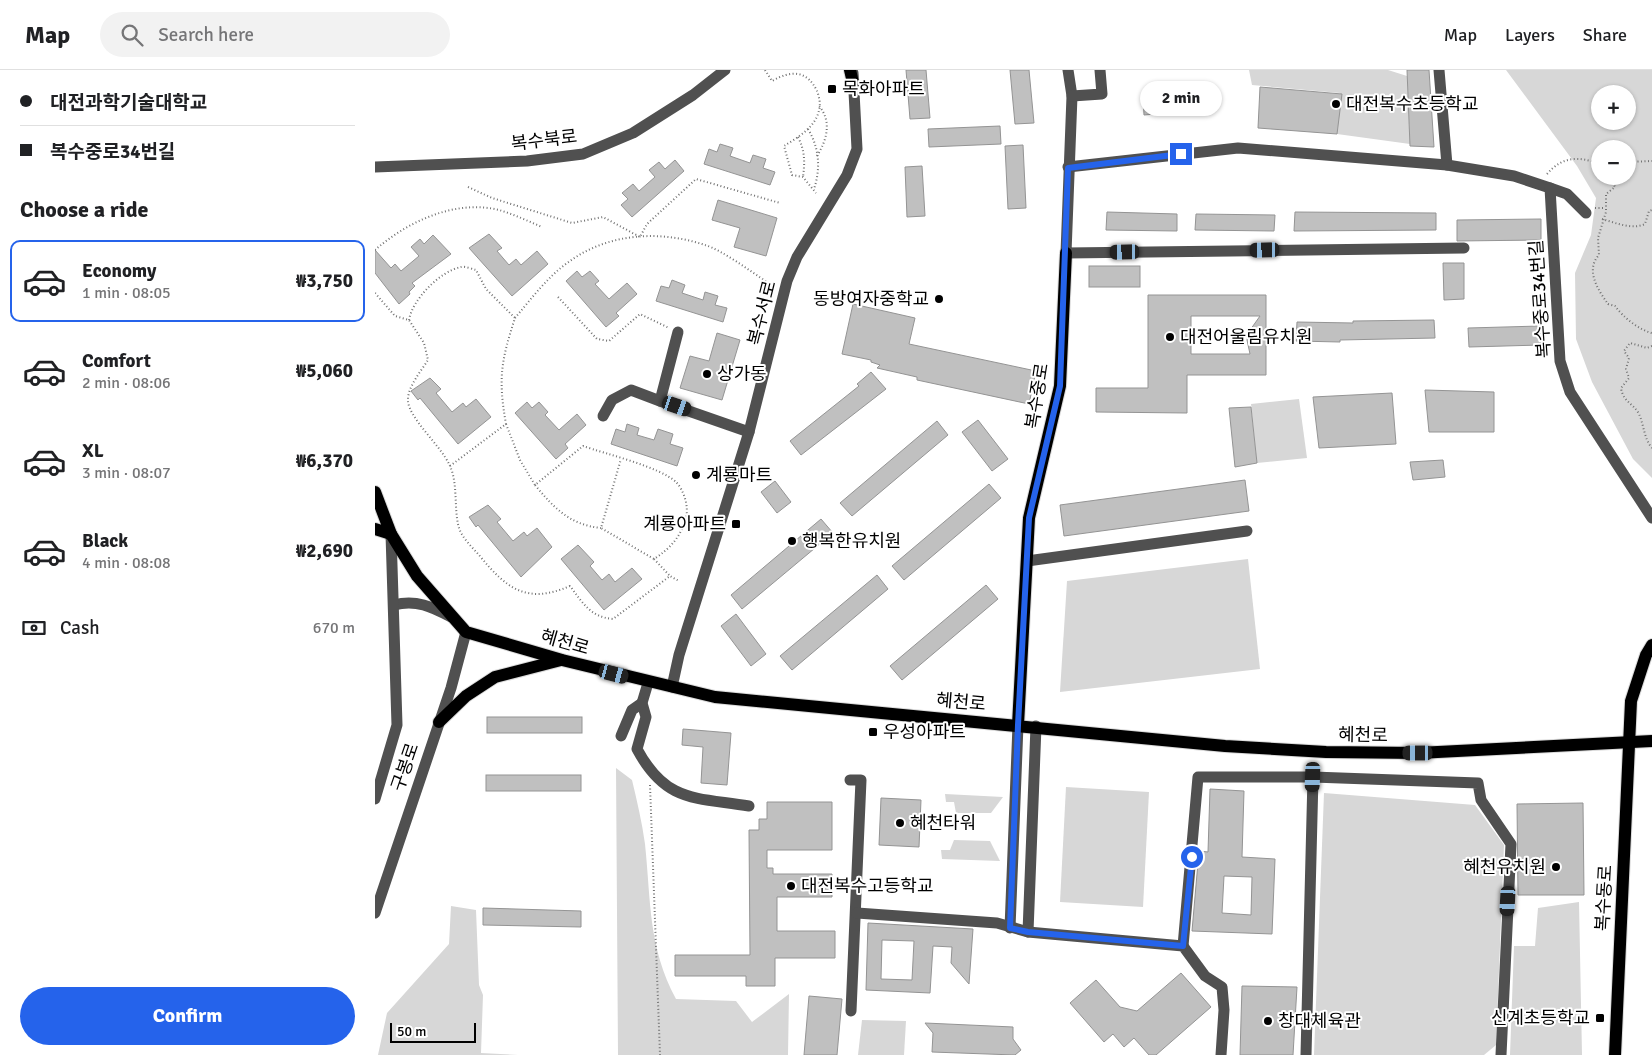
<!DOCTYPE html>
<meta charset="utf-8">
<style>
body{margin:0;font-family:Signika,"Noto Sans KR",sans-serif;background:#f2f2f2;color:#202124;height:100vh;display:flex;flex-direction:column;font-size:19px;white-space:nowrap}
*{box-sizing:border-box;margin:0}
p{font-size:16px;color:#757577}
.icon{flex:none;width:28px;height:28px;fill:none;stroke:currentColor;stroke-width:2;stroke-linecap:round;stroke-linejoin:round}
.map{position:relative;flex:1;overflow:hidden}
.drawer{display:flex;flex-direction:column;background:#fff;width:375px}
.drawer>*{flex:none}
.top-card{display:grid;align-content:center;height:110px;padding:0 20px;background:#fff}
.tools{position:absolute;left:1216px;top:15px;display:grid;gap:10px}
.tools a{display:grid;place-items:center;width:45px;height:45px;border-radius:50%;background:#fff;box-shadow:0 1px 4px #0004;font-size:25px}
.scale{position:absolute;left:15px;bottom:12px;width:86px;box-sizing:border-box;padding-left:5px;border:2px solid #000;border-top:0;font-size:14px;line-height:18px;white-space:nowrap;color:#000;-webkit-text-stroke:4px #fff;paint-order:stroke}
.end{position:absolute;width:22px;height:22px;margin:-11px;border:6px solid #2563eb;background:#fff;box-shadow:0 0 0 2px #fff}
.from{border-radius:50%}
.bubble{position:absolute;height:35px;border-radius:18px;background:#fff;box-shadow:0 1px 4px #0004;font-size:16px;font-weight:700;line-height:35px;text-align:center}
.car{position:absolute;width:15px;height:30px;margin:-15px -8px;border-radius:6px;box-shadow:0 0 4px 1px #0007;background:linear-gradient(#222 24%,#8ab4d8 0 40%,#222 0 76%,#8ab4d8 0 86%,#222 0)}
.top-card b{display:flex;align-items:center;gap:18px;height:48px;font-size:19px}
.top-card b+b{border-top:1px solid #e0e0e0}
.top-card i{width:12px;height:12px;background:#202124}
ul{padding:0;list-style:none}
li{display:flex;align-items:center;gap:15px;height:82px;margin:0 10px 8px;padding:0 10px;border:2px solid transparent;border-radius:10px}
li div{flex:1}
li b{display:block;font-size:19px}
li em{font-style:normal;font-weight:700}
li.active{border-color:#2563eb}
li>.icon{width:45px;height:45px;stroke-width:1.5}
h2{padding:0 20px;font-size:22px;line-height:60px}
.pay{display:flex;align-items:center;gap:12px;height:55px;padding:0 20px;font-size:19px}
.pay p{margin-inline-start:auto}
.cta{display:flex;gap:10px;margin-top:auto;padding:10px 20px}
.cta a{flex:1;height:58px;border-radius:30px;background:#2563eb;color:#fff;font-size:20px;font-weight:700;line-height:58px;text-align:center}
header{display:flex;align-items:center;gap:30px;box-sizing:border-box;height:70px;padding:0 25px;background:#fff;border-bottom:1px solid #e0e0e0}
header strong{font-size:24px}
nav{display:flex;gap:28px;margin-inline-start:auto;font-size:18px}
.search{width:350px;height:45px;background:#f2f2f2;display:flex;align-items:center;gap:12px;box-sizing:border-box;padding:0 18px;border-radius:28px;color:#757577;font-size:19px}
main{display:flex;flex:1;min-height:0}
.map>svg:first-child{display:block}
.green{fill:#d7d7d7;fill-rule:evenodd}
.building{fill:#c0c0c0;stroke:#949494;fill-rule:evenodd}
.lines{fill:none;stroke-linecap:round;stroke-linejoin:round}
.major-casing{stroke:#dbdbdb;stroke-width:14}
.path{stroke:#727272;stroke-width:2;stroke-dasharray:1 2.5;stroke-linecap:butt}
.minor{stroke:#505050;stroke-width:11}
.major{stroke:#000;stroke-width:12}
.route{stroke:#2563eb;stroke-width:6}
.poi-dot{fill:#000;stroke:#fff;stroke-width:2}
.labels{text-anchor:middle;dominant-baseline:central;stroke-width:4;stroke-linejoin:round;paint-order:stroke}
.poi-label{font-size:18px;fill:#000;stroke:#fff;text-anchor:start}
.street-label{font-size:18px;fill:#000;stroke:#fff}
</style>
<header>
<strong>Map</strong>
<div class="search"><svg class="icon" aria-label="search" viewBox="0 0 24 24"><circle cx="10" cy="10" r="6"/><path d="M15 15l6 6"/></svg>Search here</div>
<nav><a>Map</a><a>Layers</a><a>Share</a></nav>
</header>
<main>
<section class="drawer">
<div class="top-card">
<b><i class="from"></i>대전과학기술대학교</b>
<b><i></i>복수중로34번길</b>
</div>
<h2>Choose a ride</h2>
<ul>
<li class="active"><svg class="icon" aria-label="car" viewBox="0 0 24 24"><path d="M5 17H2v-5l4-1 3-4h7l3 4 3 1v5h-3M9 17h6M6 11h13"/><circle cx="7" cy="17" r="2"/><circle cx="17" cy="17" r="2"/></svg><div><b>Economy</b><p>1 min · 08:05</p></div><em>₩3,750</em></li>
<li><svg class="icon" aria-label="car" viewBox="0 0 24 24"><path d="M5 17H2v-5l4-1 3-4h7l3 4 3 1v5h-3M9 17h6M6 11h13"/><circle cx="7" cy="17" r="2"/><circle cx="17" cy="17" r="2"/></svg><div><b>Comfort</b><p>2 min · 08:06</p></div><em>₩5,060</em></li>
<li><svg class="icon" aria-label="car" viewBox="0 0 24 24"><path d="M5 17H2v-5l4-1 3-4h7l3 4 3 1v5h-3M9 17h6M6 11h13"/><circle cx="7" cy="17" r="2"/><circle cx="17" cy="17" r="2"/></svg><div><b>XL</b><p>3 min · 08:07</p></div><em>₩6,370</em></li>
<li><svg class="icon" aria-label="car" viewBox="0 0 24 24"><path d="M5 17H2v-5l4-1 3-4h7l3 4 3 1v5h-3M9 17h6M6 11h13"/><circle cx="7" cy="17" r="2"/><circle cx="17" cy="17" r="2"/></svg><div><b>Black</b><p>4 min · 08:08</p></div><em>₩2,690</em></li>
</ul>
<div class="pay"><svg class="icon" aria-label="cash" viewBox="0 0 24 24"><path d="M3 7h18v10H3z"/><circle cx="12" cy="12" r="2"/></svg>Cash<p>670 m</p></div>
<div class="cta"><a>Confirm</a></div>
</section>
<div class="map">
<svg width="1277" height="985" viewBox="0 0 1277 985">
<rect width="100%" height="100%" fill="#fff"/>
<!-- green -->
<g class="green">
<polygon points="874,0 1013,0 1032,6 1035,74 962,64 965,23 877,15"/>
<path d="M 1131,0 L 1277,0 L 1277,408 L 1258,389 L 1217,312 L 1201,269 L 1200,203 L 1216,165 L 1221,128 L 1202,96 ZM 1225,24 L 1252,24 L 1252,51 L 1225,51 ZM 1225,79 L 1252,79 L 1252,106 L 1225,106 Z"/>
<polygon points="924,329 932,388 882,393 876,334"/>
<polygon points="873,489 885,599 685,622 692,511"/>
<path d="M 241,698 L 257,710 C 262,731 267,752 270,774 C 276,831 273,877 301,929 L 361,931 L 377,952 L 414,924 L 413,985 L 243,985 Z"/>
<polygon points="691,717 774,722 768,837 685,832"/>
<polygon points="949,723 1100,735 1129,775 1121,975 1109,985 939,985"/>
<polygon points="570,724 628,727 616,743 581,743 579,732 571,732"/>
<polygon points="579,770 615,771 625,791 567,789 566,780 575,780"/>
<polygon points="1204,832 1207,985 1135,985 1139,876 1160,876 1163,838"/>
<polygon points="76,836 101,840 104,915 108,925 106,983 143,985 3,985 12,943 74,874"/>
<polygon points="487,950 531,951 529,985 483,985"/>
</g>
<!-- building -->
<g class="building">
<polygon points="531,0 551,0 555,48 535,49"/>
<polygon points="635,0 654,0 659,53 640,54"/>
<polygon points="1032,0 1054,0 1059,77 1035,76"/>
<polygon points="885,17 967,24 962,64 883,58"/>
<polygon points="834,21 836,39 769,45 768,26"/>
<polygon points="625,56 626,74 554,77 553,59"/>
<polygon points="345,74 358,78 355,86 375,93 378,85 391,89 388,98 400,102 395,115 329,94 334,79 342,82"/>
<polygon points="648,75 651,138 633,139 630,76"/>
<polygon points="300,90 309,101 257,147 246,135 253,129 247,123 258,114 264,121 280,107 274,100 284,92 290,99"/>
<polygon points="547,96 550,146 532,147 530,97"/>
<polygon points="343,130 402,148 391,186 359,177 365,158 337,150"/>
<polygon points="732,142 802,144 802,161 731,160"/>
<polygon points="920,142 1061,143 1061,160 919,161"/>
<polygon points="821,144 900,145 899,161 820,160"/>
<polygon points="1166,149 1166,170 1082,171 1082,150"/>
<polygon points="114,164 127,178 122,181 134,195 141,189 146,195 162,181 173,194 137,226 94,178"/>
<polygon points="58,165 76,184 37,213 40,216 34,222 35,224 24,234 0,203 0,180 16,198 20,194 26,201 44,186 36,177 45,169 49,174"/>
<polygon points="1068,193 1089,193 1089,229 1069,230"/>
<rect x="714" y="196" width="51" height="21"/>
<polygon points="202,201 207,207 215,201 224,211 220,214 234,229 252,213 262,224 241,243 244,246 231,257 191,211"/>
<polygon points="297,210 310,215 307,223 328,230 330,222 343,226 340,235 352,238 348,252 281,231 286,216 294,218"/>
<path d="M 773,225 L 891,225 L 891,305 L 812,305 L 812,343 L 721,342 L 721,318 L 773,318 ZM 816,246 L 885,246 L 873,263 L 872,270 L 875,284 L 816,284 Z"/>
<polygon points="478,234 540,248 534,274 661,301 654,334 542,310 542,307 502,298 505,295 496,292 496,290 467,284"/>
<polygon points="1059,250 1060,268 965,270 965,272 921,271 922,252 978,253 978,251"/>
<polygon points="1165,256 1166,275 1094,277 1093,258"/>
<polygon points="342,263 365,270 347,330 305,318 315,286 334,291"/>
<polygon points="496,302 511,319 426,385 415,371 484,316 482,314"/>
<polygon points="55,308 66,319 61,323 77,342 88,333 91,337 101,329 116,347 83,374 45,328 43,330 36,321"/>
<polygon points="1050,320 1119,322 1119,362 1054,362"/>
<polygon points="1017,323 1021,374 944,378 938,327"/>
<polygon points="152,332 157,338 164,332 173,342 170,345 184,360 202,344 211,355 190,374 193,378 181,389 140,343"/>
<polygon points="876,337 882,393 860,397 854,338"/>
<polygon points="603,350 633,389 617,401 587,362"/>
<polygon points="562,351 573,365 477,446 465,433"/>
<polygon points="252,354 264,358 262,365 279,370 283,359 298,364 295,374 308,378 302,396 236,374 241,359 250,362"/>
<polygon points="1068,390 1070,407 1038,410 1035,392"/>
<polygon points="870,410 874,441 689,466 685,435"/>
<polygon points="400,411 416,432 402,443 386,422"/>
<polygon points="614,414 626,428 529,510 517,496"/>
<polygon points="113,435 126,449 122,452 138,471 149,462 152,466 162,458 177,477 146,507 103,455 101,457 94,447"/>
<polygon points="446,449 458,463 367,539 356,525"/>
<polygon points="203,475 219,492 215,496 227,510 234,504 240,512 257,498 267,509 229,540 186,489"/>
<polygon points="502,505 513,519 417,600 405,586"/>
<polygon points="611,515 623,529 527,610 515,596"/>
<polygon points="361,544 391,584 376,596 346,556"/>
<rect x="112" y="647" width="95" height="16"/>
<polygon points="308,659 356,663 352,715 326,713 328,677 307,675"/>
<rect x="111" y="705" width="95" height="16"/>
<path d="M 835,719 L 869,721 L 867,787 L 900,789 L 897,864 L 817,861 L 824,781 L 833,782 ZM 849,806 L 877,807 L 876,845 L 847,843 Z"/>
<polygon points="506,728 546,730 544,777 504,775"/>
<polygon points="392,732 457,732 457,780 392,780 392,798 398,798 398,804 457,804 457,827 402,827 402,861 460,861 460,888 400,888 400,916 371,916 371,906 300,906 300,885 375,885 374,760 384,760 384,749 392,749"/>
<polygon points="1208,733 1209,825 1143,825 1142,734"/>
<polygon points="108,838 206,841 206,857 108,855"/>
<path d="M 493,853 L 598,859 L 594,914 L 576,893 L 577,877 L 558,876 L 555,923 L 491,920 ZM 507,870 L 539,871 L 537,910 L 506,909 Z"/>
<polygon points="806,903 836,937 781,985 774,985 759,968 749,977 738,964 729,972 695,933 721,910 745,937 762,941"/>
<polygon points="867,916 922,917 918,985 865,985"/>
<polygon points="434,926 467,929 462,985 429,985"/>
<polygon points="550,953 638,957 638,969 646,980 640,985 557,982 558,963"/>
</g>
<g class="lines">
<defs>
<g id="major">
<polyline points="475,0 478,13"/>
<polyline points="0,422 16,464 42,506 91,562 187,590 340,627 850,676 951,682 1043,683 1277,671"/>
<polyline points="0,459 16,464"/>
<polyline points="64,652 91,626 120,607 186,590"/>
<polyline points="643,655 654,448 685,316 691,183"/>
<polyline points="1240,985 1256,631 1271,585 1277,575"/>
</g>
</defs>
<!-- major casing -->
<use href="#major" class="major-casing"/>
<!-- path -->
<g class="path">
<path d="M 390,0 L 397,11 C 416,0 432,0 442,21 C 444,26 446,35 444,40 C 441,57 422,68 409,76 L 417,105 L 428,107 L 441,123"/>
<path d="M 433,59 C 444,77 446,98 439,119"/>
<path d="M 423,67 C 430,81 430,92 428,107"/>
<path d="M 442,86 C 452,70 457,51 444,36"/>
<polyline points="1252,92 1277,91"/>
<path d="M 1172,104 C 1188,86 1203,86 1225,94"/>
<path d="M 1235,106 L 1240,117 L 1231,124 L 1231,142 L 1223,168 L 1224,185 C 1210,200 1223,220 1233,234 L 1240,236 C 1248,247 1264,260 1277,263"/>
<polyline points="93,117 117,128 197,153 228,147 265,167 272,154 321,109 405,133"/>
<polyline points="1220,138 1230,138"/>
<path d="M 1227,149 C 1241,153 1257,160 1270,154 L 1274,141 L 1277,140"/>
<path d="M 0,180 C 32,152 80,129 124,140 C 138,144 153,151 167,157"/>
<path d="M 0,223 L 20,246 L 34,250 L 49,273 L 53,290 C 46,301 32,318 33,331 C 34,348 65,375 74,394 C 83,411 79,435 83,454 C 85,466 96,476 104,485 C 131,518 151,535 195,516 C 208,533 215,547 238,549 L 295,506 L 304,511"/>
<polyline points="183,227 222,269 234,271 265,244 294,258"/>
<path d="M 140,248 C 156,229 174,205 195,191 C 234,163 285,160 330,175 C 347,180 375,201 392,212"/>
<path d="M 34,250 C 37,230 65,201 86,197 C 90,196 97,199 101,200 L 111,219 L 140,248 C 126,291 123,309 131,354"/>
<path d="M 1277,276 L 1272,278 L 1255,273 L 1249,281 L 1254,288 L 1251,299 L 1254,308 L 1246,318 C 1248,332 1259,334 1264,344 C 1269,355 1269,369 1277,378"/>
<path d="M 75,396 L 131,354 L 145,390 L 160,415 L 208,376 C 231,384 285,397 301,412 C 309,420 314,437 311,448 C 306,466 296,478 279,489 L 226,458 L 246,389"/>
<path d="M 160,415 C 179,438 195,455 226,458"/>
<polyline points="279,489 295,506"/>
<polyline points="275,715 285,985"/>
</g>
<!-- minor -->
<g class="minor">
<polyline points="693,0 697,26 691,183 1089,178"/>
<polyline points="1064,0 1072,95"/>
<polyline points="697,26 727,24 725,0"/>
<polyline points="0,97 152,91 208,84 258,63 318,25 350,0"/>
<polyline points="693,97 863,78 1072,95 1139,106 1175,118 1185,291 1195,322 1277,448"/>
<polyline points="1175,118 1192,124 1211,143"/>
<polyline points="303,262 285,331 374,362"/>
<polyline points="228,346 237,330 256,320 285,331"/>
<polyline points="652,491 872,461"/>
<path d="M 19,535 C 41,529 57,537 76,547"/>
<path d="M 273,613 L 267,633 L 271,647 L 262,679 C 291,733 320,727 374,736"/>
<polyline points="297,617 304,585 374,362 412,211 422,187 472,105 482,79 478,3"/>
<polyline points="246,666 257,640 267,633"/>
<polyline points="475,710 486,710 476,941"/>
<polyline points="0,729 22,655 16,464"/>
<polyline points="0,843 76,618 91,562"/>
<polyline points="482,843 622,853 653,862 808,876 830,906 847,917 849,940 846,985"/>
<polyline points="635,858 643,655"/>
<polyline points="653,862 661,656"/>
<polyline points="808,876 823,707 938,707 1103,713 1106,730 1136,774 1126,985"/>
<polyline points="931,985 938,707"/>
</g>
<!-- major -->
<use href="#major" class="major"/>
</g>
<g class="lines">
<!-- route -->
<polyline class="route" points="806,84 693,98 685,316 654,448 643,655 635,858 653,862 808,876 817,787"/>
</g>
<!-- markers -->
<g class="poi-dot">
<rect x="452" y="14" width="10" height="10" rx="2.5"/>
<circle cx="961" cy="34" r="5"/>
<circle cx="564" cy="229" r="5"/>
<circle cx="795" cy="267" r="5"/>
<circle cx="332" cy="304" r="5"/>
<circle cx="321" cy="405" r="5"/>
<rect x="356" y="449" width="10" height="10" rx="2.5"/>
<circle cx="417" cy="471" r="5"/>
<rect x="493" y="657" width="10" height="10" rx="2.5"/>
<circle cx="525" cy="753" r="5"/>
<circle cx="1181" cy="797" r="5"/>
<circle cx="416" cy="816" r="5"/>
<rect x="1220" y="943" width="10" height="10" rx="2.5"/>
<circle cx="893" cy="951" r="5"/>
</g>
<g class="labels">
<!-- poi labels -->
<g class="poi-label">
<text x="467" y="19">목화아파트</text>
<text x="971" y="34">대전복수초등학교</text>
<text x="554" y="229" text-anchor="end">동방여자중학교</text>
<text x="805" y="267">대전어울림유치원</text>
<text x="342" y="304">상가동</text>
<text x="331" y="405">계룡마트</text>
<text x="351" y="454" text-anchor="end">계룡아파트</text>
<text x="427" y="471">행복한유치원</text>
<text x="508" y="662">우성아파트</text>
<text x="535" y="753">혜천타워</text>
<text x="1171" y="797" text-anchor="end">혜천유치원</text>
<text x="426" y="816">대전복수고등학교</text>
<text x="1215" y="948" text-anchor="end">신계초등학교</text>
<text x="903" y="951">창대체육관</text>
</g>
<!-- street labels -->
<g class="street-label">
<text transform="translate(169 70) rotate(-7)">복수북로</text>
<text transform="translate(1165 229) rotate(-94)">복수중로34번길</text>
<text transform="translate(387 243) rotate(-76)">복수서로</text>
<text transform="translate(662 326) rotate(-81)">복수중로</text>
<text transform="translate(190 572) rotate(16)">혜천로</text>
<text transform="translate(586 632) rotate(5)">혜천로</text>
<text transform="translate(988 665) rotate(1)">혜천로</text>
<text transform="translate(30 697) rotate(-71)">구봉로</text>
<text transform="translate(1229 828) rotate(-87)">복수동로</text>
</g>
</g>
</svg>
<div class="tools">
<a>+</a>
<a>−</a>
</div>
<div class="scale">50 m</div>
<i class="end from" style="left:817px;top:787px"></i>
<i class="end" style="left:806px;top:84px"></i>
<div class="bubble" style="left:765px;top:11px;width:82px">2 min</div>
<i class="car" style="left:890px;top:180px;rotate:269deg"></i>
<i class="car" style="left:750px;top:182px;rotate:269deg"></i>
<i class="car" style="left:302px;top:336px;rotate:109deg"></i>
<i class="car" style="left:239px;top:604px;rotate:105deg"></i>
<i class="car" style="left:1043px;top:683px;rotate:270deg"></i>
<i class="car" style="left:938px;top:707px;rotate:182deg"></i>
<i class="car" style="left:1133px;top:831px;rotate:183deg"></i>
</div>
</main>
